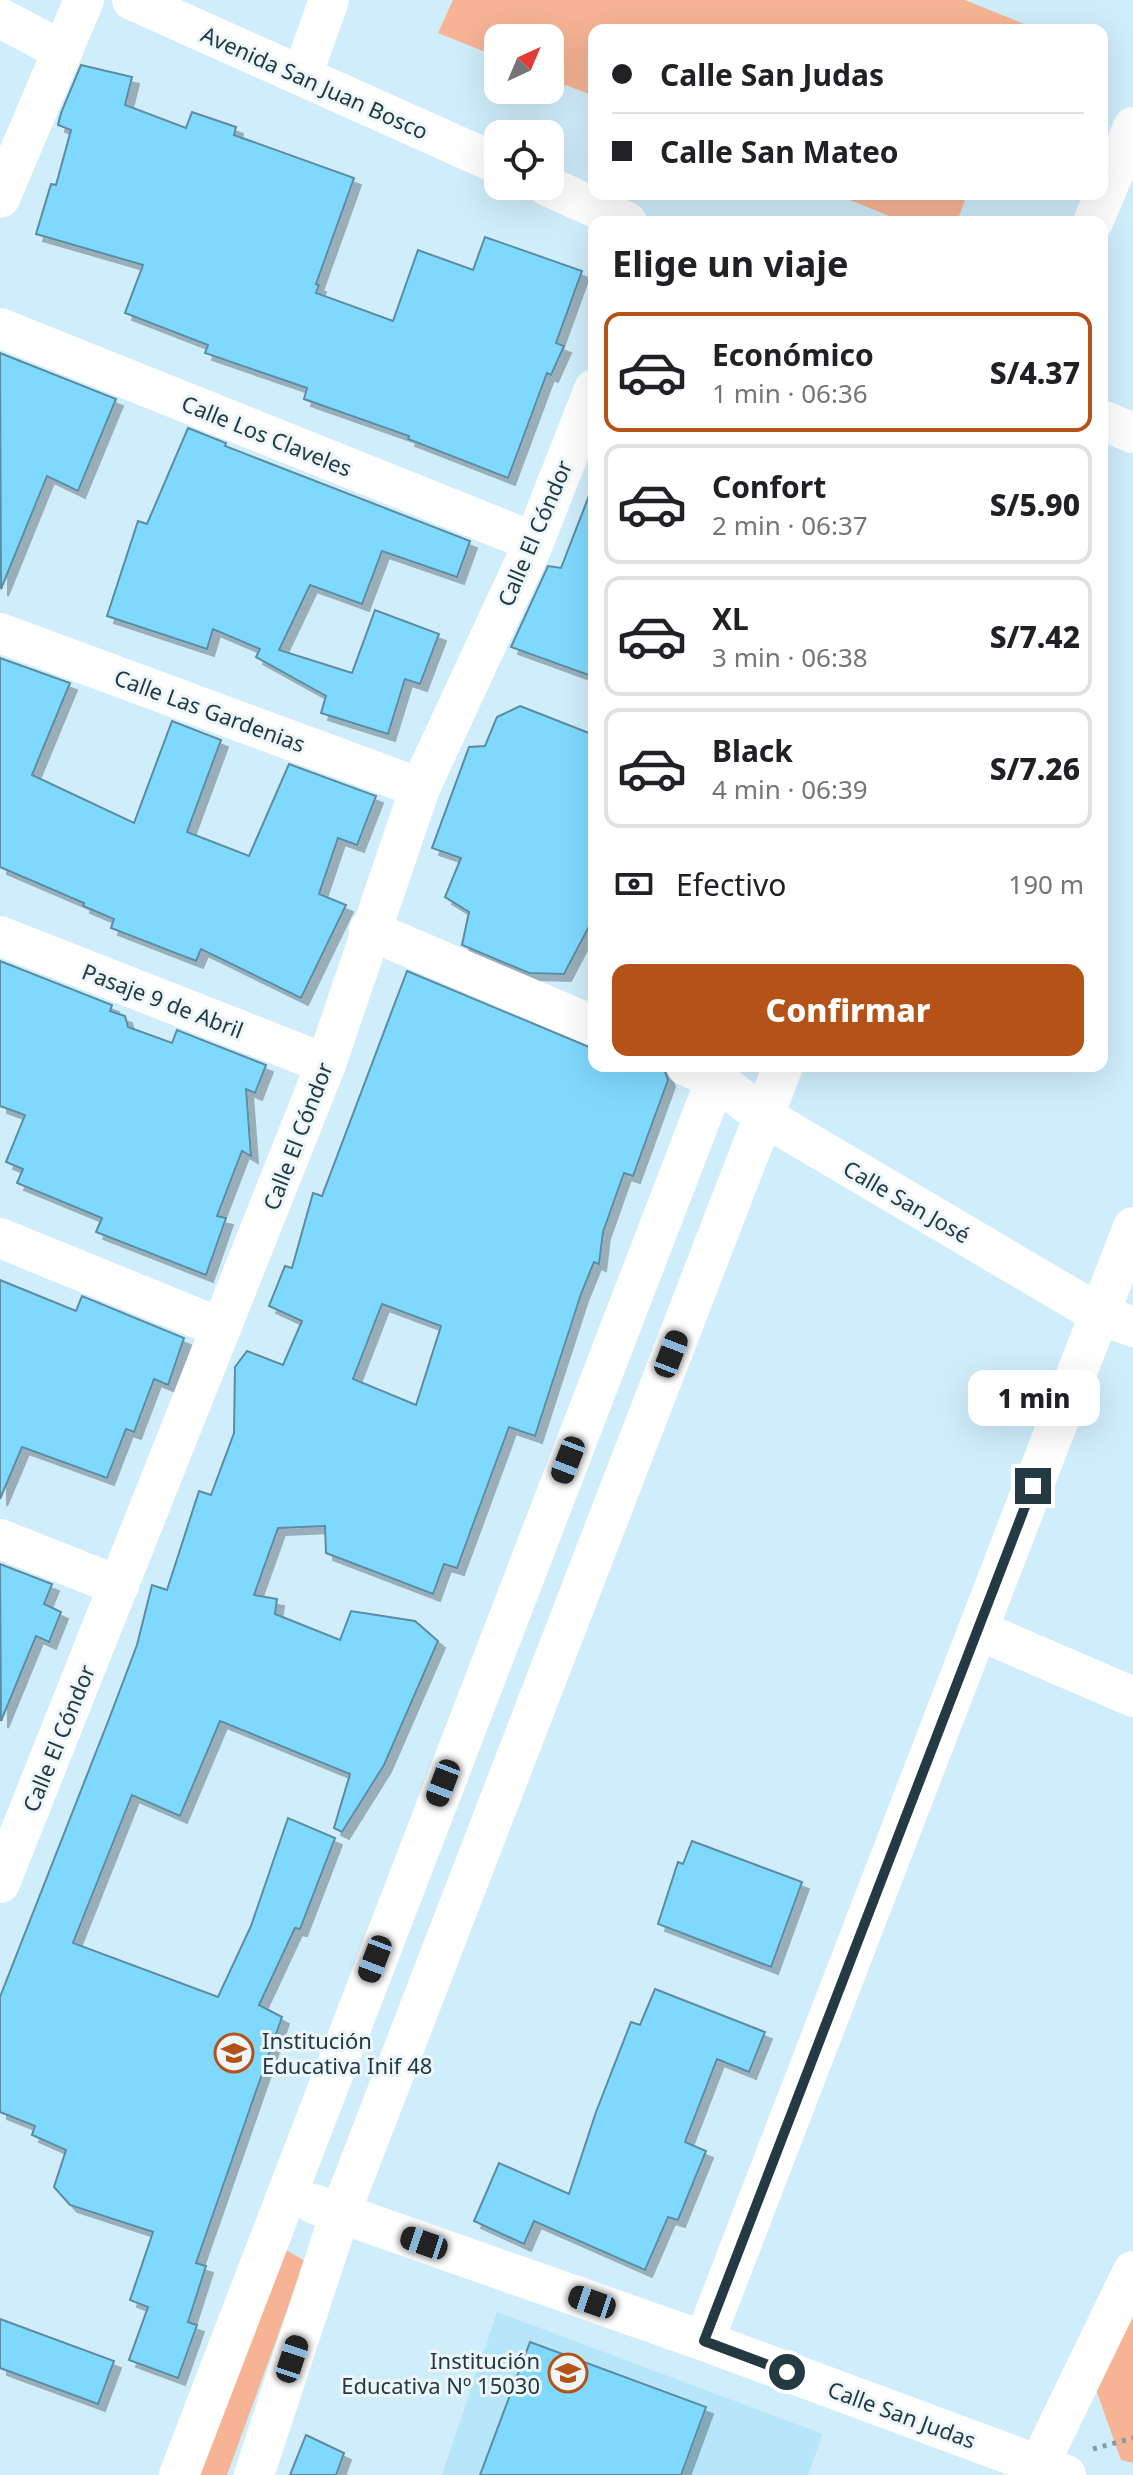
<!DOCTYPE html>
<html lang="es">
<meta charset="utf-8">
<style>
body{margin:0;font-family:"Noto Sans",sans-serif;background:#f6f6f6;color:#202124;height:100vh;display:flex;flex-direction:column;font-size:30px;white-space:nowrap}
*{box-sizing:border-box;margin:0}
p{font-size:26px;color:#757577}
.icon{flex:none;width:44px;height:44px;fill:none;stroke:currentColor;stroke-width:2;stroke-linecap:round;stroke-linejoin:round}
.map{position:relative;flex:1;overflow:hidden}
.side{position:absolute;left:588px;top:216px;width:520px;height:856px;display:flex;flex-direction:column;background:#fff;border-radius:16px;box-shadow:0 8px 32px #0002}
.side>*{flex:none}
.top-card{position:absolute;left:588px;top:24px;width:520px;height:176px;border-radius:16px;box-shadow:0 8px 32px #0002;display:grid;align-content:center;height:176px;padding:0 24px;background:#fff}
.needle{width:52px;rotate:44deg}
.tools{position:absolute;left:484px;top:24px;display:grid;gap:16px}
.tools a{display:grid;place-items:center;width:80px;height:80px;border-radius:16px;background:#fff;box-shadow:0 8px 32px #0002;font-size:40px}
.end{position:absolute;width:36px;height:36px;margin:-18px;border:10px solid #253942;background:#fff;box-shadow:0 0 0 4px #fff}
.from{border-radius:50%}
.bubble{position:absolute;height:56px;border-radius:16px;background:#fff;box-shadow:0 8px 32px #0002;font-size:26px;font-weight:800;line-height:56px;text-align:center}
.car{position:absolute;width:24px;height:48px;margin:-24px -12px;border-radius:10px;box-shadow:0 0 6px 2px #0007;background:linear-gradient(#222 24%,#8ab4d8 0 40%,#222 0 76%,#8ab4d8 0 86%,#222 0)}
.top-card b{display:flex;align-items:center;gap:28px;height:76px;font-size:30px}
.top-card b+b{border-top:2px solid #e0e0e0}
.top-card i{width:20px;height:20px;background:#202124}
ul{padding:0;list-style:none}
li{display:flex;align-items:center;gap:24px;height:120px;margin:0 16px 12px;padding:0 8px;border:4px solid #e0e0e0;border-radius:16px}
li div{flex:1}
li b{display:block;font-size:30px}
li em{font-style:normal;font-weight:800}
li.on{border-color:#b55218}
li>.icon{width:72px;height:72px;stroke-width:1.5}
h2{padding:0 24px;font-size:36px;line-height:96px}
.pay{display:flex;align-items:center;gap:20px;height:88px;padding:0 24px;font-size:30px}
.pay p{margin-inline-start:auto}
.action{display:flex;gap:16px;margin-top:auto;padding:16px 24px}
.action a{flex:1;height:92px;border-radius:16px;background:#b55218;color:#fff;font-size:32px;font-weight:800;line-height:92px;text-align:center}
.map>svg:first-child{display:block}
.built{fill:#b7e6fb}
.green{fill:#f6b494}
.building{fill:#7fd9fe;stroke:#5c8ca0;stroke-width:2;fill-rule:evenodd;filter:url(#shadow)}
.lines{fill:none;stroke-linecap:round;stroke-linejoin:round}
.path{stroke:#849da9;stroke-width:5;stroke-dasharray:4 6;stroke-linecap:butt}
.minor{stroke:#fff;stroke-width:40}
.route{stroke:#253942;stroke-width:10}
.labels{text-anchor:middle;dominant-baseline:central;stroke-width:6;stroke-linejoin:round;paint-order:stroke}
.street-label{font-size:22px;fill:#253942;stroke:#edf7fb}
.poi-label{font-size:22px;fill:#253942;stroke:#edf7fb;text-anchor:start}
</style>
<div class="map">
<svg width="1133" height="2475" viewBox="0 0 1133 2475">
<defs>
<filter id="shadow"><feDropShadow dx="7" dy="7" stdDeviation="0" flood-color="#0004"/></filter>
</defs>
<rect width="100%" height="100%" fill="#d0edfb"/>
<!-- built -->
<polygon class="built" points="497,2312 823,2434 808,2475 442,2475"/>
<!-- green -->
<g class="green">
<polygon points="453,0 965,0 1024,24 1022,30 594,30 594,96 550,79 550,38 498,38 498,57 438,33"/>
<polygon points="835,194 967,194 957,222 904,222"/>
<polygon points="286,2250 305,2261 227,2475 194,2475"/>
<polygon points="1133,2304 1133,2463 1121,2460 1094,2384"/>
</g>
<!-- building -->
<g class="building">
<polygon points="81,65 132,77 125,105 186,128 192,112 236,127 234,135 354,178 316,284 319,285 316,293 393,321 418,250 473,270 485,237 582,271 556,343 564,346 551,375 547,373 508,478 408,439 409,436 304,399 307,388 205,353 208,345 125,313 143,265 36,234 51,184 56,185 71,130 58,125 61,113"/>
<polygon points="0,353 116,399 78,491 47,476 1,589"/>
<polygon points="188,428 226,443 225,446 470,541 457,577 382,551 362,604 310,585 279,650 352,673 375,610 439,634 420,684 405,679 388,734 321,713 326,696 256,657 260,649 213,629 207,649 107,616 138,521 147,524"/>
<polygon points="592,488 594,489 594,677 511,647 548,566 561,568"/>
<polygon points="0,658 70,683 32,775 134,823 172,721 221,740 187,832 249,856 289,764 376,796 357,845 338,838 319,894 346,905 301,998 201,949 196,961 111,928 114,919 83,906 84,903 0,867"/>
<polygon points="520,706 594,735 594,917 564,974 529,973 462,945 469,912 445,897 461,858 432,848 469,747 485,746 497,717"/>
<polygon points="0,961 112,1005 110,1011 125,1016 128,1027 172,1043 177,1030 266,1065 255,1093 246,1089 251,1156 242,1151 217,1216 226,1218 206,1275 96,1232 102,1218 17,1183 23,1169 6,1162 25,1115 0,1106"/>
<path d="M 407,971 L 594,1049 L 594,1066 L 663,1066 L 668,1080 L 633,1176 L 624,1173 L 603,1232 L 599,1264 L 594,1262 L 581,1294 L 535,1436 L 509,1427 L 457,1568 L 444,1564 L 433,1594 L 326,1553 L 325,1526 L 278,1528 L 254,1595 L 277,1599 L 275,1614 L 340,1640 L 351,1611 L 415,1621 L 438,1641 L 384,1765 L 342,1832 L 334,1828 L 350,1774 L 220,1721 L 180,1816 L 132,1795 L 73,1943 L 218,1997 L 251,1926 L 288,1818 L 335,1838 L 300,1929 L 295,1928 L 259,2005 L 282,2017 L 196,2263 L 206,2266 L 188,2322 L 197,2325 L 178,2378 L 129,2360 L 148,2307 L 130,2300 L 153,2232 L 70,2205 L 54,2187 L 66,2150 L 32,2135 L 35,2126 L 0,2112 L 0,1997 L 109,1719 L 137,1645 L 152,1585 L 167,1590 L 199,1491 L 211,1495 L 234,1433 L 235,1367 L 247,1351 L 283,1365 L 302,1321 L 269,1306 L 285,1266 L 292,1268 L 313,1193 L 322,1196 ZM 382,1304 L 441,1326 L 416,1405 L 353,1379 Z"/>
<polygon points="0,1280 76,1311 82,1296 184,1338 168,1385 154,1379 134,1432 126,1429 107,1478 22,1447 0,1499"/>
<polygon points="0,1564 52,1584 44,1604 61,1612 49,1642 36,1636 1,1721"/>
<polygon points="692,1841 802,1882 771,1967 658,1924 678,1862 683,1864"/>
<polygon points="655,1989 765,2032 749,2072 717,2059 685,2142 706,2151 678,2220 668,2217 645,2270 534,2221 524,2244 474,2221 499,2163 569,2194 596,2112 631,2022 640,2025"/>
<polygon points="0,2319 114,2361 98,2404 0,2368"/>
<polygon points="530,2342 706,2407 681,2475 480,2475"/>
<polygon points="306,2435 344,2453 336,2475 290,2475"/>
</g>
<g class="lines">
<!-- path -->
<polyline class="path" points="1093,2449 1133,2438"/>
<!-- minor -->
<g class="minor">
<polyline points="132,0 498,164"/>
<polyline points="0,18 63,51"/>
<polyline points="302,76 329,0"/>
<polyline points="547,186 627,222"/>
<polyline points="0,198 84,0"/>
<polyline points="1093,222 1133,127"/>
<polyline points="0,328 534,542"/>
<polyline points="1102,420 1133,433"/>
<polyline points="0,633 420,788"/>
<polyline points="369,930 594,1026"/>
<polyline points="0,936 326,1064"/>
<polyline points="686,1066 716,1079 763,1116 1099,1314 1133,1327"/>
<polyline points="0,1238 221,1328"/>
<polyline points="0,1539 119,1586"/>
<polyline points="978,1630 1133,1697"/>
<polyline points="0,1883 326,1064 420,788 534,542 594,389"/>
<polyline points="314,2204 704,2341 1066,2475"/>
<polyline points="704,2341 1133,1227"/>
<polyline points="179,2475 721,1066"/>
<polyline points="254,2475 340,2214 783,1066"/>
<polyline points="1034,2475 1133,2271"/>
</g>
</g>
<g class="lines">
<!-- route -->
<polyline class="route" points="787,2372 704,2341 1033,1486"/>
</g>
<!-- icons -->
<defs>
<symbol id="school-ring" viewBox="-11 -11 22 22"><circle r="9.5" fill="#edf7fb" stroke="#b55218" stroke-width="1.5"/><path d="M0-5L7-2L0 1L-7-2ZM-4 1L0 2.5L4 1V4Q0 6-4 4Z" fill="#b55218"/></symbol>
</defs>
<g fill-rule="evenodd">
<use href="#school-ring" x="212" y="2031" width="44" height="44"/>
<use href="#school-ring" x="546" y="2351" width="44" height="44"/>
</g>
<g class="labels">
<!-- street labels -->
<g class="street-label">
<text transform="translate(315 82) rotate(24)">Avenida San Juan Bosco</text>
<text transform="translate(267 435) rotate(22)">Calle Los Claveles</text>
<text transform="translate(534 533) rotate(-67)">Calle El Cóndor</text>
<text transform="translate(210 710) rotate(20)">Calle Las Gardenias</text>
<text transform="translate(163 1000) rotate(21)">Pasaje 9 de Abril</text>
<text transform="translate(297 1136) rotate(-69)">Calle El Cóndor</text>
<text transform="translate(907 1201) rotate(30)">Calle San José</text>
<text transform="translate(58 1738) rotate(-68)">Calle El Cóndor</text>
<text transform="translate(902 2414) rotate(20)">Calle San Judas</text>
</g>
<!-- poi labels -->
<g class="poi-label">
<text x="262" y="2040">Institución<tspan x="262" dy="25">Educativa Inif 48</tspan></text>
<text x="540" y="2360" text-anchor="end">Institución<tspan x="540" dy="25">Educativa Nº 15030</tspan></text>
</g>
</g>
</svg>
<div class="tools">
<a><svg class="needle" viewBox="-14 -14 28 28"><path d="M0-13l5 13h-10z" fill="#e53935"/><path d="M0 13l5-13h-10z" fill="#757577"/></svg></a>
<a><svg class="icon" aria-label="locate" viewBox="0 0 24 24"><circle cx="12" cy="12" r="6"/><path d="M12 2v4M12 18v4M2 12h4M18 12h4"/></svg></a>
</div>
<i class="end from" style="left:787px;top:2372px"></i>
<i class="end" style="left:1033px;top:1486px"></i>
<div class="bubble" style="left:968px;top:1370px;width:132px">1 min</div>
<i class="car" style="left:671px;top:1354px;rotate:21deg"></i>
<i class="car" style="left:568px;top:1460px;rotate:201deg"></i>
<i class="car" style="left:443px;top:1783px;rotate:201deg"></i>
<i class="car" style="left:375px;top:1959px;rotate:201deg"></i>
<i class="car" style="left:424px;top:2243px;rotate:289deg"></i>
<i class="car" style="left:592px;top:2302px;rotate:289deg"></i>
<i class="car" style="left:292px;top:2359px;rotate:18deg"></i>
<div class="top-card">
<b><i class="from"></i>Calle San Judas</b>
<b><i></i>Calle San Mateo</b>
</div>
<section class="side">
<h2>Elige un viaje</h2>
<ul>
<li class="on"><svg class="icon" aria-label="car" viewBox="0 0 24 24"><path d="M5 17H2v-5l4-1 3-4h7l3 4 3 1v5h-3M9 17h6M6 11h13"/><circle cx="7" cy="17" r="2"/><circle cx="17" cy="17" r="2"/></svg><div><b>Económico</b><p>1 min · 06:36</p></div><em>S/4.37</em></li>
<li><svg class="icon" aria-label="car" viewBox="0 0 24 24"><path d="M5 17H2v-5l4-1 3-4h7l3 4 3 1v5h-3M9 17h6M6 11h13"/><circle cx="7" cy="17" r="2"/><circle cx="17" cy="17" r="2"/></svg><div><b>Confort</b><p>2 min · 06:37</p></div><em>S/5.90</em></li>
<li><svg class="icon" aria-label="car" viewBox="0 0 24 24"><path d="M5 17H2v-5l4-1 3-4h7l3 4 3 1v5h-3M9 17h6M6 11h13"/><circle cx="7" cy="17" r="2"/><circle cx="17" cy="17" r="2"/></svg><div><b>XL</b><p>3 min · 06:38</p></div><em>S/7.42</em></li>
<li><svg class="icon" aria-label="car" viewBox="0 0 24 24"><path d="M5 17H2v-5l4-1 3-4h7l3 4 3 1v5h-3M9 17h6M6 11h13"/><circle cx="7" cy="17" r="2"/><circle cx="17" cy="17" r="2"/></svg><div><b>Black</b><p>4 min · 06:39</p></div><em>S/7.26</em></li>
</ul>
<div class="pay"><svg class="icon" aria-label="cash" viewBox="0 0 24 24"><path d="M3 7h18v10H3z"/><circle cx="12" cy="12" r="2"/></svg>Efectivo<p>190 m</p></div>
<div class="action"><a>Confirmar</a></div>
</section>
</div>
